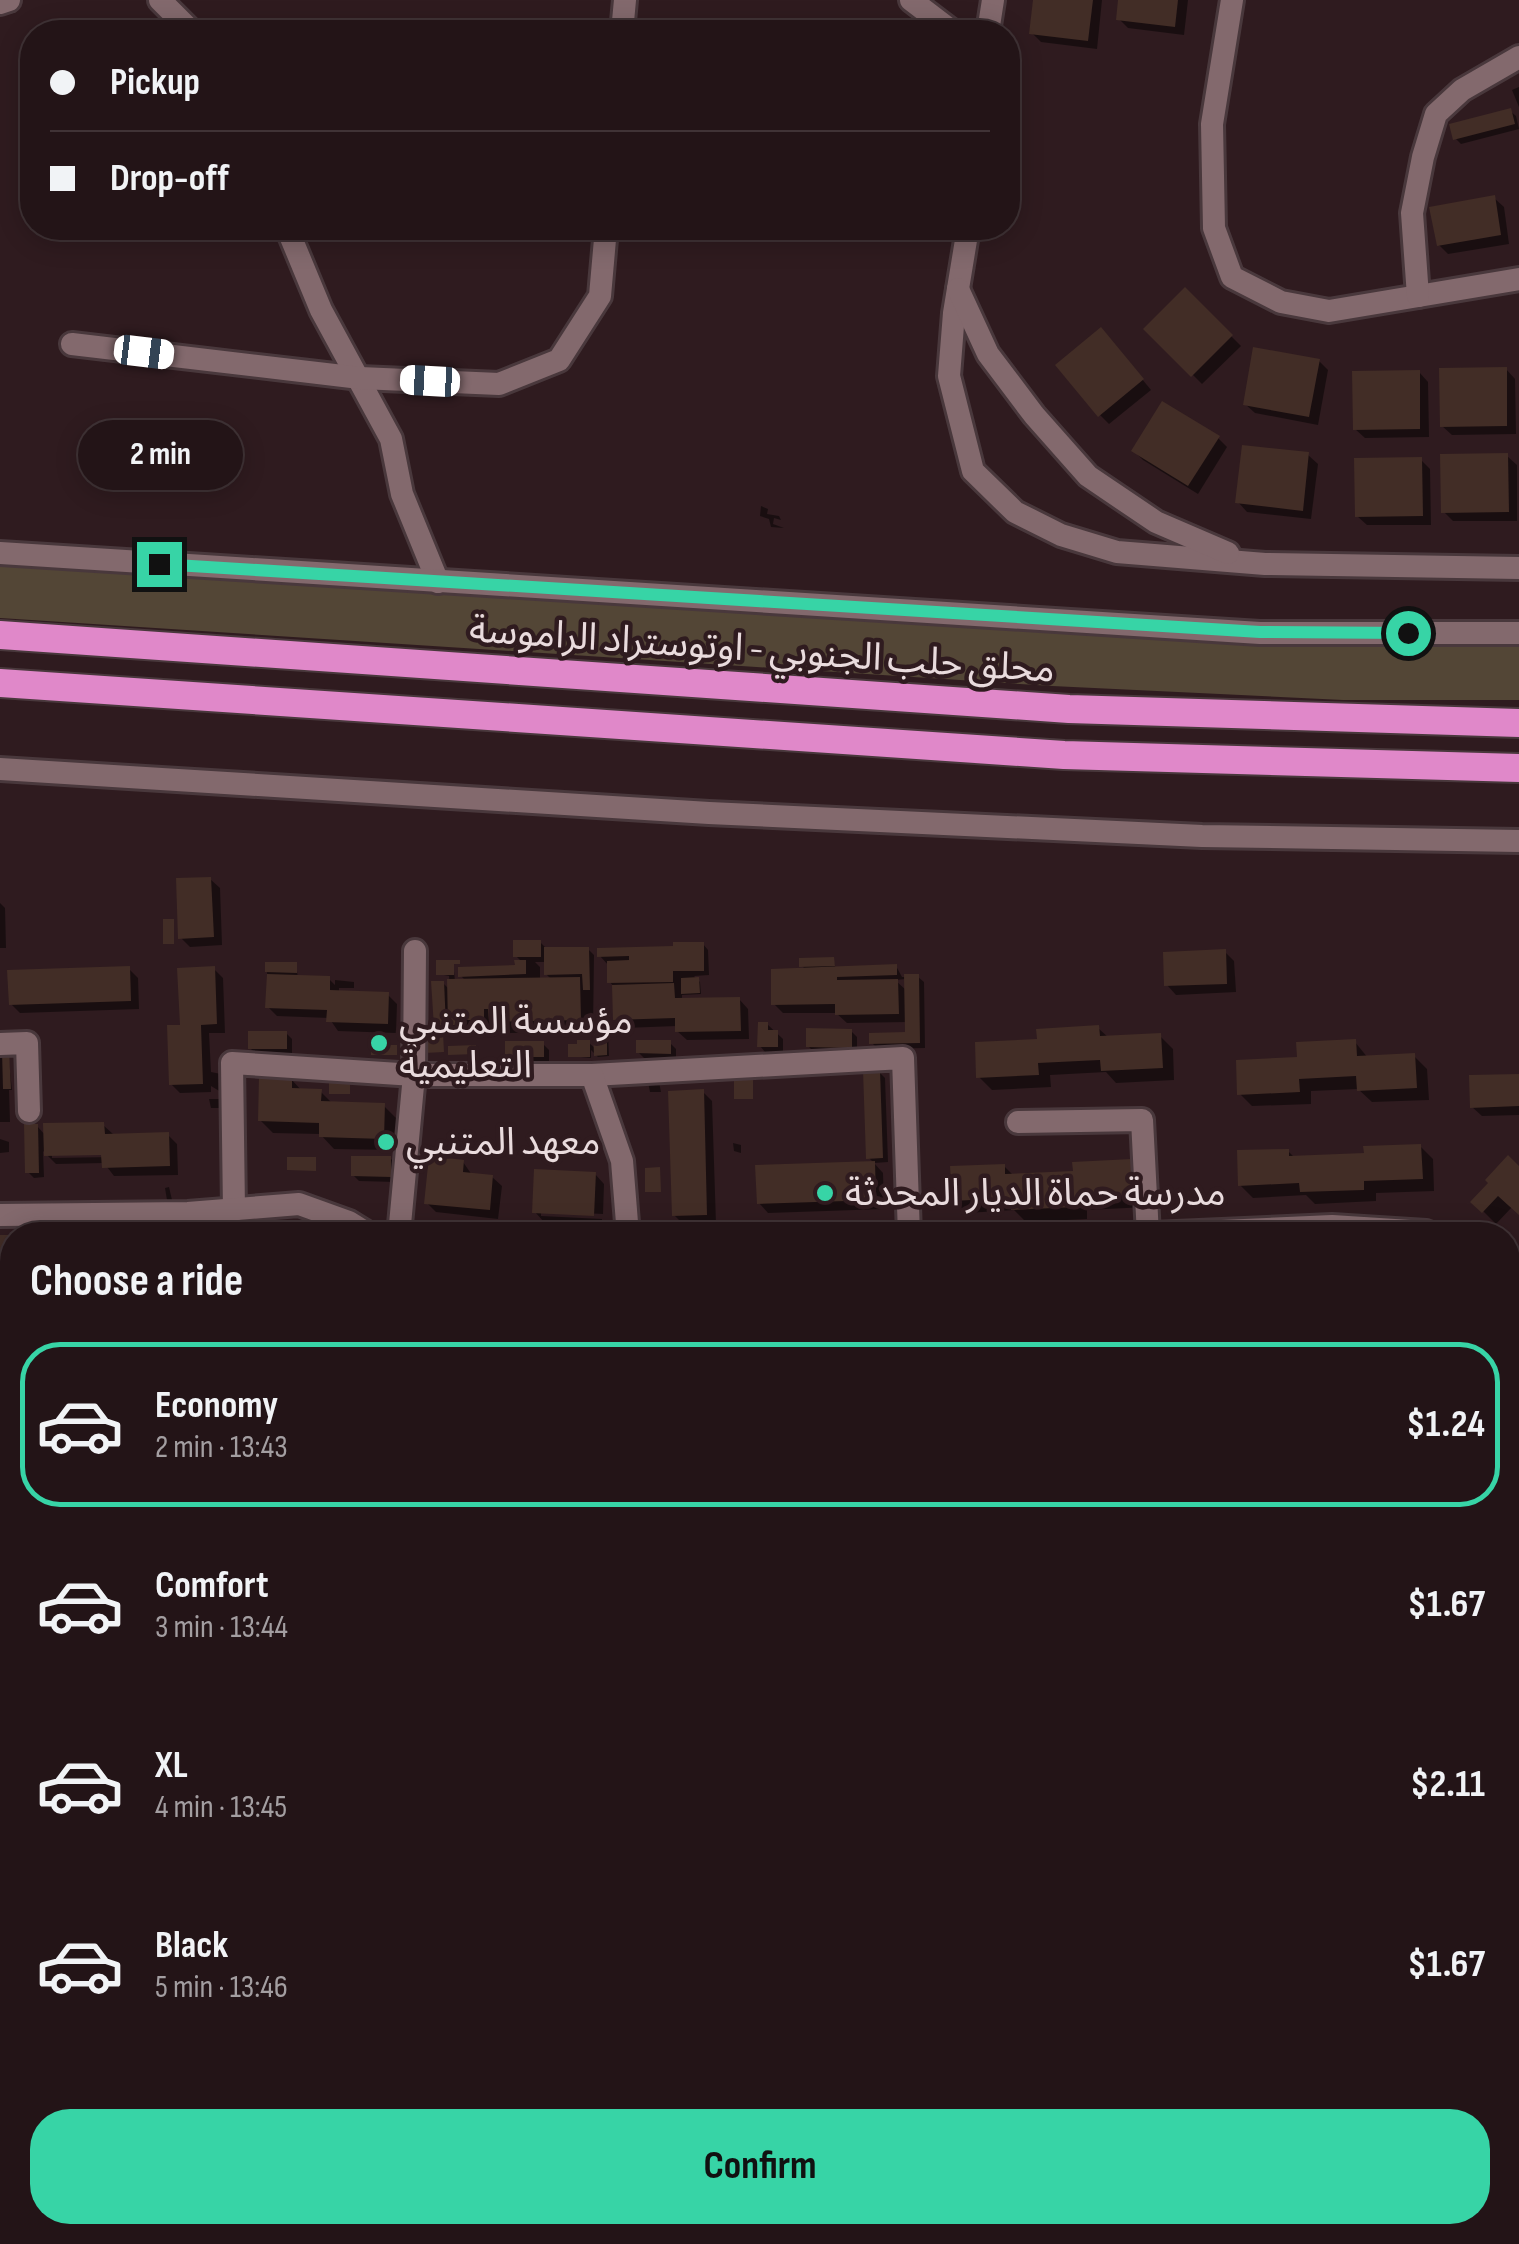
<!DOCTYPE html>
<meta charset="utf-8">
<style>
body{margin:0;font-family:"Sofia Sans Condensed","Noto Sans Arabic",sans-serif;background:#2b1d20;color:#f1f3f6;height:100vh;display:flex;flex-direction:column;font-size:38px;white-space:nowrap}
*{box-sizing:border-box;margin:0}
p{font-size:32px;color:#a39ea1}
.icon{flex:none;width:55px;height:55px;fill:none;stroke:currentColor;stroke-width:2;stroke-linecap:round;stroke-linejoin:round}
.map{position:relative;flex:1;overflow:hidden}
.side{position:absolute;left:0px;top:1222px;width:1520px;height:1022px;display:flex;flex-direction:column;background:#231417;border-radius:40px 40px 0 0;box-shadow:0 5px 25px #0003,0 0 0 2px #403336}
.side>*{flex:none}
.banner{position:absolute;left:20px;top:20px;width:1000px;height:220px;border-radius:40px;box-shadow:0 5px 25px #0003,0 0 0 2px #403336;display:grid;align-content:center;height:220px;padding:0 30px;background:#231417}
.end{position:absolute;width:45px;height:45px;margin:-22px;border:12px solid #37d4a6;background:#111;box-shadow:0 0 0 5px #111}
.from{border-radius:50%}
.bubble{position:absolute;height:70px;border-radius:35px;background:#231417;box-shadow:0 5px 25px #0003,0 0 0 2px #403336;font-size:32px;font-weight:700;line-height:70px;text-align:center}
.car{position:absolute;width:30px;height:60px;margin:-30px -15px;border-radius:12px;box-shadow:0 0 8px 2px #0007;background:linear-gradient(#fff 24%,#345 0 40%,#fff 0 76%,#345 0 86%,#fff 0)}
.banner b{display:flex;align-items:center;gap:35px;height:95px;font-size:38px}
.banner b+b{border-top:2px solid #403336}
.banner i{width:25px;height:25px;background:#f1f3f6}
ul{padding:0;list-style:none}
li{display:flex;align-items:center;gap:30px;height:165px;margin:0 20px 15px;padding:0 10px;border:5px solid transparent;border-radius:40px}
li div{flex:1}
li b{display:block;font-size:38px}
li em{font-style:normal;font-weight:700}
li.on{border-color:#37d4a6}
li>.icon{width:90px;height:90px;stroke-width:1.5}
h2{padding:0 30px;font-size:45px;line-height:120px}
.action{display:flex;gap:20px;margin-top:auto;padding:20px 30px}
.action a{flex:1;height:115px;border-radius:40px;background:#37d4a6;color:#111;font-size:40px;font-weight:700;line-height:115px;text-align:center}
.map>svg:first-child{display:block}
.green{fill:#534636}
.shadow{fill:#0007;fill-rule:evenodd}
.building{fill:#422d26}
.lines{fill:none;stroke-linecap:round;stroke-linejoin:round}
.minor-casing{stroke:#49383c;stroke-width:28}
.tertiary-casing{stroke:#49383c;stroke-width:30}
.secondary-casing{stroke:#49383c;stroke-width:30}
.trunk-casing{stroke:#49383c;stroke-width:32}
.minor{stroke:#83696d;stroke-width:22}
.tertiary{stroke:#83696d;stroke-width:25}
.secondary{stroke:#83696d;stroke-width:25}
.trunk{stroke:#e088c9;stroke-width:28}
.route{stroke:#37d4a6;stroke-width:12}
.poi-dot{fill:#37d4a6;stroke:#2f1b1f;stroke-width:4}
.labels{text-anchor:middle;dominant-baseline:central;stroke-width:9;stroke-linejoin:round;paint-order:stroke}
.street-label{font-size:38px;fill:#e9dbdd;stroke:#2f1b1f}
.poi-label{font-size:38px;fill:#e9dbdd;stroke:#2f1b1f;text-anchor:start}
</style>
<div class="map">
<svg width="1519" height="2244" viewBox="0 0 1519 2244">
<rect width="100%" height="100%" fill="#2f1b1f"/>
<!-- green -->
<g class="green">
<polygon points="0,565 1321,645 1519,645 1519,700 1343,700 1052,686 0,618"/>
<polygon points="12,2225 12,2232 200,2233 259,2244 0,2241 0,2226"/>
<polygon points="417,2232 889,2232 889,2244 416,2244"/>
</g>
<!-- shadow -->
<g class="shadow">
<polygon points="1036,0 1102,0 1097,49 1041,42 1032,33"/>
<polygon points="1121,0 1188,0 1184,35 1128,28 1119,19"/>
<polygon points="1519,87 1519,107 1512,90"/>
<polygon points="1510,111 1516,116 1519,129 1461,144 1455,138"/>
<polygon points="1494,198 1504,207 1509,244 1448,254 1439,245"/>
<polygon points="1186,291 1241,346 1202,384 1147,329"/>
<polygon points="1110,340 1151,390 1109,424 1100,415"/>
<polygon points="1319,361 1328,370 1318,425 1255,413 1245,404"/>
<polygon points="1506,369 1515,379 1516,434 1452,435 1442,426"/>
<polygon points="1419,372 1428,382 1429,437 1365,438 1355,429"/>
<polygon points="1218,438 1227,447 1198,494 1143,460 1134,451"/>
<polygon points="1308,455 1318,464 1311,519 1247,512 1238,502"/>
<polygon points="1507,456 1517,465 1517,521 1453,521 1444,512"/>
<polygon points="1421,460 1430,469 1431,525 1367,525 1357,516"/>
<polygon points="761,506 768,509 767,514 779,516 781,520 774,518 773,524 784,528 771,527 769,519 760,516"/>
<polygon points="210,879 220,888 222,945 190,947 180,937"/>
<polygon points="0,903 5,908 6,948 0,948"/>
<path d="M 540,942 L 547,949 L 588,949 L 594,955 L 593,1031 L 608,1033 L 609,1056 L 598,1057 L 591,1050 L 591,1058 L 571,1056 L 589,1043 L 596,1049 L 595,1032 L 504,1033 L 495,1025 L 495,1037 L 489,1032 L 470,1032 L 470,1037 L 463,1037 L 451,1024 L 451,1031 L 442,1032 L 436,1026 L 443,983 L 450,990 L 449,976 L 439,974 L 453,962 L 455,981 L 466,981 L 460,975 L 517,967 L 522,962 L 516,956 ZM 535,962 L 546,962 L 546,974 L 552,980 L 540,980 L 540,967 Z"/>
<polygon points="703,944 708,950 709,975 694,976 700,982 701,994 682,995 682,1001 739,999 748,1009 749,1039 687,1040 677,1031 677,1026 624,1028 615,1018 614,987 610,982 609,966 600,956"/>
<polygon points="1225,952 1234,961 1236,992 1176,995 1167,985"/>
<path d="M 833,959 L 836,969 L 896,966 L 902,977 L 918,977 L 924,982 L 925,1048 L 878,1049 L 872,1043 L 908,1034 L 907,1022 L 847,1023 L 836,1013 L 783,1013 L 774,1004 L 807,971 L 802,966 ZM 906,979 L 907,991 L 895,980 Z"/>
<polygon points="296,965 298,978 329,979 335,985 335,980 354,982 354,988 339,988 339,993 388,995 397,1004 396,1033 338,1031 329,1018 277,1016 268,1007 267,971"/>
<polygon points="129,969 138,978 139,1009 20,1013 11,1004"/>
<polygon points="214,969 223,978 225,1033 209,1033 211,1072 221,1074 221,1092 211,1086 211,1092 180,1093 171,1084 182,1027"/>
<polygon points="767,1024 783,1039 783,1052 765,1052 760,1046"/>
<polygon points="1098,1028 1109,1038 1160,1036 1173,1049 1174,1080 1116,1083 1106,1072 1050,1075 1051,1087 992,1090 979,1077 1040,1042"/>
<polygon points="851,1031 857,1037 857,1053 814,1052 808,1046"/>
<polygon points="286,1033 292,1039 292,1054 256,1054 250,1048"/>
<polygon points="1355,1042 1368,1058 1414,1056 1427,1069 1429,1100 1372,1102 1358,1089 1311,1091 1311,1104 1252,1106 1240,1094 1299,1060"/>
<polygon points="670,1043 676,1049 676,1058 644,1058 638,1052"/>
<polygon points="543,1044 549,1050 549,1062 513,1062 507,1056"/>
<polygon points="8,1053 12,1090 9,1090 10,1122 0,1122 0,1054 4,1059"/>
<polygon points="879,1072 885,1078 888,1162 874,1163 868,1157"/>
<polygon points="1519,1076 1519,1115 1482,1116 1472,1107"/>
<polygon points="291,1079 302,1091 321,1092 333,1104 384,1106 397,1119 396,1150 334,1149 320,1134 273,1133 260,1120"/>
<polygon points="648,1082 659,1082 661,1092 650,1092"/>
<polygon points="703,1092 712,1101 716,1224 684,1225 674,1215"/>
<polygon points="209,1099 225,1099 227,1108 211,1108"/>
<path d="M 103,1125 L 113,1134 L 168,1135 L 177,1144 L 178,1175 L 114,1176 L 104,1163 L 56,1164 L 43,1151 L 44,1177 L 34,1178 L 28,1172 L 37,1126 L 46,1136 ZM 114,1152 L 114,1157 L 52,1158 L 52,1153 Z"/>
<polygon points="0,1139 9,1142 9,1152 0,1153"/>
<polygon points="733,1143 741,1145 741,1153 734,1151"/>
<polygon points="1420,1146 1433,1159 1434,1191 1376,1193 1376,1201 1315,1204 1306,1195 1253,1198 1240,1185 1288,1151 1295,1158 1366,1156"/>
<polygon points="390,1158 396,1164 396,1182 359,1181 353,1175"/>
<polygon points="463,1162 472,1175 492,1177 502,1186 498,1219 436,1212 427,1203"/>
<polygon points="1131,1162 1144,1175 1146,1207 1087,1210 1087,1219 1026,1222 1014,1210 967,1213 954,1200 1004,1166 1014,1176 1075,1173"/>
<polygon points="874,1163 883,1173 884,1209 768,1213 759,1203"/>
<polygon points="1519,1169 1519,1213 1512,1207 1496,1224 1474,1202"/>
<polygon points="595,1174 604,1184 603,1214 541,1211 541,1216 602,1219 602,1225 544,1222 535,1212"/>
<polygon points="169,1187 172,1200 167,1200 165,1188"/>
<polygon points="10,1237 12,1275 8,1276 2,1270"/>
<polygon points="0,1300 11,1310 11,1368 0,1368"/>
<polygon points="0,1401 12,1401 12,1486 2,1477 0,1491 0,1468 6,1474 6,1461 0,1461"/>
<rect x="1508" y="1477" width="11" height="44"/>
<polygon points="2,1614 12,1623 12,1660 0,1648"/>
<polygon points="0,1670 12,1681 12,1701 0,1689"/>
<polygon points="0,1711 12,1723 12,1762 0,1750"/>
<polygon points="12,1885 12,1945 0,1958 0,1899"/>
<polygon points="12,2041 12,2087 6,2081 12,2094 8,2102 12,2107 0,2120 0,2055"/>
<polygon points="1274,2232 1332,2232 1326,2244 1267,2244"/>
</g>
<!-- building -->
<g class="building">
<polygon points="1033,0 1093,0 1088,41 1029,34"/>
<polygon points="1118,0 1178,0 1175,27 1116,20"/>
<polygon points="1511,108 1515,124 1453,140 1449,124"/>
<polygon points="1495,195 1501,235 1437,246 1429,207"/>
<polygon points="1185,287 1233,335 1191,377 1143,329"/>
<polygon points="1101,327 1144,379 1098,417 1055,365"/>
<polygon points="1253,347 1320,359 1309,417 1243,405"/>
<polygon points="1507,367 1507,426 1440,427 1439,368"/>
<polygon points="1420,370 1420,429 1353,430 1352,371"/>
<polygon points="1162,401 1220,436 1188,486 1131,451"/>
<polygon points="1242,445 1309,452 1303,511 1235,503"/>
<polygon points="1508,453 1509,512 1441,513 1440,454"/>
<polygon points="1422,457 1423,516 1355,517 1354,458"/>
<polygon points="211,877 214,937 178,939 176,878"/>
<rect x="163" y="919" width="11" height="25"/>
<rect x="513" y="940" width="28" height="17"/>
<polygon points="673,942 704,942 704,971 673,971 673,982 607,983 607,961 629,960 629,956 597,957 597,948 673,946"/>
<polygon points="544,947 589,947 590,990 583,990 582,974 544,975"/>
<polygon points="1226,949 1227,984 1164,986 1163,952"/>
<polygon points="834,957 835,966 799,967 799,958"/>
<polygon points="436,960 460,960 460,964 454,964 454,975 436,975"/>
<polygon points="514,960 526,960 526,974 458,977 458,967 515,965"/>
<polygon points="265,962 297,962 297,973 265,972"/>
<polygon points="897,964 897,975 837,977 837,980 898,979 899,1014 835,1015 835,1004 771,1005 771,969"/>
<polygon points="130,966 131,1001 9,1005 7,970"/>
<polygon points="215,966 217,1024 201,1025 203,1084 169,1085 167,1025 180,1025 177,968"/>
<polygon points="267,974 330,976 330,990 389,992 388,1024 326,1022 327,1010 265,1008"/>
<polygon points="904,974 919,974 920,1043 869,1044 869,1033 905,1032"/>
<polygon points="580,977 581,1020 489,1022 488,1009 484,1009 484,1025 479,1025 479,1020 458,1020 458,1025 448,1025 447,979"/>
<polygon points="699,977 700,993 681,994 681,978"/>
<polygon points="431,981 444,981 446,1026 434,1027"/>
<polygon points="674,983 675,998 740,997 741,1031 675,1032 675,1018 613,1020 612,985"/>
<polygon points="758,1022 768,1022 768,1030 778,1030 778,1047 757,1047"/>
<polygon points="1099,1025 1100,1036 1161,1033 1163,1068 1101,1071 1100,1060 1038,1063 1039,1075 976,1078 975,1042 1037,1039 1036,1029"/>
<polygon points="607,1028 607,1055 594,1056 593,1029"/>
<polygon points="806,1028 852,1029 852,1048 806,1047"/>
<rect x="248" y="1031" width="39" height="18"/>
<polygon points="443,1033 444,1052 425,1053 424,1034"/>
<polygon points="1356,1039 1357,1056 1415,1053 1417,1088 1357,1091 1356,1076 1299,1079 1300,1092 1237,1095 1236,1060 1297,1057 1296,1042"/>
<polygon points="577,1040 590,1040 590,1057 568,1057 568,1044 577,1044"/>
<polygon points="636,1040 671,1040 671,1054 636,1053"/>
<rect x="505" y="1041" width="39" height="16"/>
<rect x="371" y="1045" width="26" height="10"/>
<polygon points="476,1045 476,1054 448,1055 448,1046"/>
<polygon points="2,1051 9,1051 11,1089 3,1089"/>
<polygon points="863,1070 880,1070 883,1158 866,1159"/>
<polygon points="1519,1074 1519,1106 1470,1108 1469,1075"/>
<polygon points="259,1076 292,1077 292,1088 322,1089 321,1101 385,1103 384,1139 319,1137 319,1123 258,1121"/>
<rect x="329" y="1078" width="21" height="16"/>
<rect x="734" y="1078" width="19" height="21"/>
<polygon points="704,1089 707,1215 672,1216 668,1091"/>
<polygon points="104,1122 105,1134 169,1132 170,1166 102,1168 101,1155 44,1156 43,1123"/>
<polygon points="24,1124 38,1124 39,1173 25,1173"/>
<polygon points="1421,1144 1423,1179 1364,1181 1364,1190 1300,1192 1299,1183 1238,1186 1237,1150 1289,1149 1289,1156 1364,1153 1363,1146"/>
<polygon points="1508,1155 1519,1166 1519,1215 1498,1196 1482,1213 1470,1202 1488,1183 1485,1180"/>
<polygon points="351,1156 391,1156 391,1177 351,1176"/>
<polygon points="429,1156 464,1160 463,1172 493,1175 490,1210 424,1204"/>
<polygon points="287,1157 316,1157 316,1171 287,1170"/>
<polygon points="1132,1159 1134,1195 1075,1198 1075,1207 1011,1210 1010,1198 952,1201 950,1166 1005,1164 1005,1174 1073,1171 1072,1162"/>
<polygon points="875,1161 876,1200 757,1204 755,1165"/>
<polygon points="660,1167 661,1192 645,1192 645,1168"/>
<polygon points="534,1169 596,1172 594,1216 532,1213"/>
<polygon points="410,1220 452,1223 451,1235 409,1235"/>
<polygon points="170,1224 170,1235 135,1235 135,1225"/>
<polygon points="315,1230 315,1235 251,1235 251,1231"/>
<polygon points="0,1235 11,1235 12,1270 0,1271"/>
<polygon points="12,1398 12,1452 0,1452 0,1399"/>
<rect x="1508" y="1474" width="11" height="35"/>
<polygon points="12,1624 12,1661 0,1651 0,1638"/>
<polygon points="0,1708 12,1719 10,1763 0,1753"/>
<polygon points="1508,1714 1519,1722 1519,1762 1508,1755"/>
<polygon points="12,1882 12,1932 5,1927 0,1932 0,1895"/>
<polygon points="12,2037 12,2088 0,2077 0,2051"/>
<polygon points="1515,2168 1519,2171 1519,2223 1508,2214 1508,2178"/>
<polygon points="1271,2232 1302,2232 1299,2238 1309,2244 1264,2244"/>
</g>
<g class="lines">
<defs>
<g id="minor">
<polyline points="160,0 192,32"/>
<polyline points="911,0 953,32"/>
<polyline points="1232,0 1212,124 1214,228 1232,277 1281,302 1329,311 1519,279"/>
<polyline points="0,3 9,0"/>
<polyline points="622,32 625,0"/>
<polyline points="988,32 993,0"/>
<polyline points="287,228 321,310 391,439 402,494 438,582"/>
<polyline points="968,228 954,313 949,376 973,471 1015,512 1061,535 1117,552 1265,564 1519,568"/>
<polyline points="958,289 988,354 1034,415 1088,476 1156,522 1228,553"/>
<polyline points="1418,296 1412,213 1423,157 1436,114 1462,90 1519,57"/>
<polyline points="72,344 360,378 499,384 559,360 600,296 606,228"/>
<polyline points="0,553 1260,633 1519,633"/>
<polyline points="0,769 709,813 1202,836 1519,841"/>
<polyline points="0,1044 27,1043 29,1111"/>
<polyline points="592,1075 903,1058 909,1235"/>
<polyline points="1018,1122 1142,1120 1148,1235"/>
<polyline points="234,1210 232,1063 414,1075 592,1075 622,1161 628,1235"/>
<polyline points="0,1215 188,1213 299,1204 349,1222 370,1235"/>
<polyline points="399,1235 414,1075 415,951"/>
<polyline points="1131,1235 1332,1226 1426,1232 1434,1235"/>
<polyline points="1514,1267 1519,1342"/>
<polyline points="0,1808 12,1807"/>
<polyline points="1447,2232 1462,2244"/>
<polyline points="1196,2244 1203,2232"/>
</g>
<g id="tertiary">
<polyline points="1508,2095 1519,2083"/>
<polyline points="1386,2244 1394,2232"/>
</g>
<g id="secondary">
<polyline points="0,1545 12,1545"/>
<polyline points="0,1580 12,1580"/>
<polyline points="1508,1600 1519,1610"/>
<polyline points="1508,1643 1519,1653"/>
<polyline points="0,2216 12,2215"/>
<polyline points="273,2232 344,2244"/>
</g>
<g id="trunk">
<polyline points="0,635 1069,709 1519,723"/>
<polyline points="0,683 1064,755 1519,768"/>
</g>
</defs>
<!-- minor casing -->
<use href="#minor" class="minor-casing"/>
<!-- tertiary casing -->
<use href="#tertiary" class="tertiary-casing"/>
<!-- secondary casing -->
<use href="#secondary" class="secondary-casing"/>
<!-- trunk casing -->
<use href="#trunk" class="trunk-casing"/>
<!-- minor -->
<use href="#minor" class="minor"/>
<!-- tertiary -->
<use href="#tertiary" class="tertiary"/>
<!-- secondary -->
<use href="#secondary" class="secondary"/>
<!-- trunk -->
<use href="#trunk" class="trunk"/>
</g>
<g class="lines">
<!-- route -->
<polyline class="route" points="159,564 1260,632 1408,633"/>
</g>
<!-- markers -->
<g class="poi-dot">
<circle cx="379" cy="1043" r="10"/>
<circle cx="386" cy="1142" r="10"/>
<circle cx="825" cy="1193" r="10"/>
</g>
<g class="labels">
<!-- street labels -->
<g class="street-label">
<text transform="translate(762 650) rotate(4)">محلق حلب الجنوبي - اوتوستراد الراموسة</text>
</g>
<!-- poi labels -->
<g class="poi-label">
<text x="399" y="1021">مؤسسة المتنبي<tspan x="399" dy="44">التعليمية</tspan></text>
<text x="406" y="1142">معهد المتنبي</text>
<text x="845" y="1193">مدرسة حماة الديار المحدثة</text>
</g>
</g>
</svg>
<i class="end from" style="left:1408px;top:633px"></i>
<i class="end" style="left:159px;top:564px"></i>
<div class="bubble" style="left:78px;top:420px;width:165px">2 min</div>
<i class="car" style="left:144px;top:352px;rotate:97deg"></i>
<i class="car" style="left:430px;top:381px;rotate:273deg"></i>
<div class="banner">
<b><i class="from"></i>Pickup</b>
<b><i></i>Drop-off</b>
</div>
<section class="side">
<h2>Choose a ride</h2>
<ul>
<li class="on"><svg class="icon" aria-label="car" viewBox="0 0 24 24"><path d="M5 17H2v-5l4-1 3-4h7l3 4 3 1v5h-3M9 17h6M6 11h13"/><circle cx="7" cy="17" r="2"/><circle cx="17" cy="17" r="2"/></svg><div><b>Economy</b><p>2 min · 13:43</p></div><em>$1.24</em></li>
<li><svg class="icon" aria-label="car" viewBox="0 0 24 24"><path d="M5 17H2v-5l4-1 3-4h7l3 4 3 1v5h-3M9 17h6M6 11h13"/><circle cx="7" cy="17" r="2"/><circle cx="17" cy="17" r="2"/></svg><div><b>Comfort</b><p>3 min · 13:44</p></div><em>$1.67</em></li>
<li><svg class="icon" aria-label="car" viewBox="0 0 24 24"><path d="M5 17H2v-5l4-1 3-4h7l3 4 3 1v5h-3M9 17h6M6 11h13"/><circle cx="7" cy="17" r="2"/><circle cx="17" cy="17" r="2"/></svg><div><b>XL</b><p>4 min · 13:45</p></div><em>$2.11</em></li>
<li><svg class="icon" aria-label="car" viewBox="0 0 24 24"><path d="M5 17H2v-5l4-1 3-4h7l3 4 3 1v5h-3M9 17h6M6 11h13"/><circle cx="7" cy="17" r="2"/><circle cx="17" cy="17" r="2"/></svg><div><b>Black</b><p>5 min · 13:46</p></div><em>$1.67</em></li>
</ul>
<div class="action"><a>Confirm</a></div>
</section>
</div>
